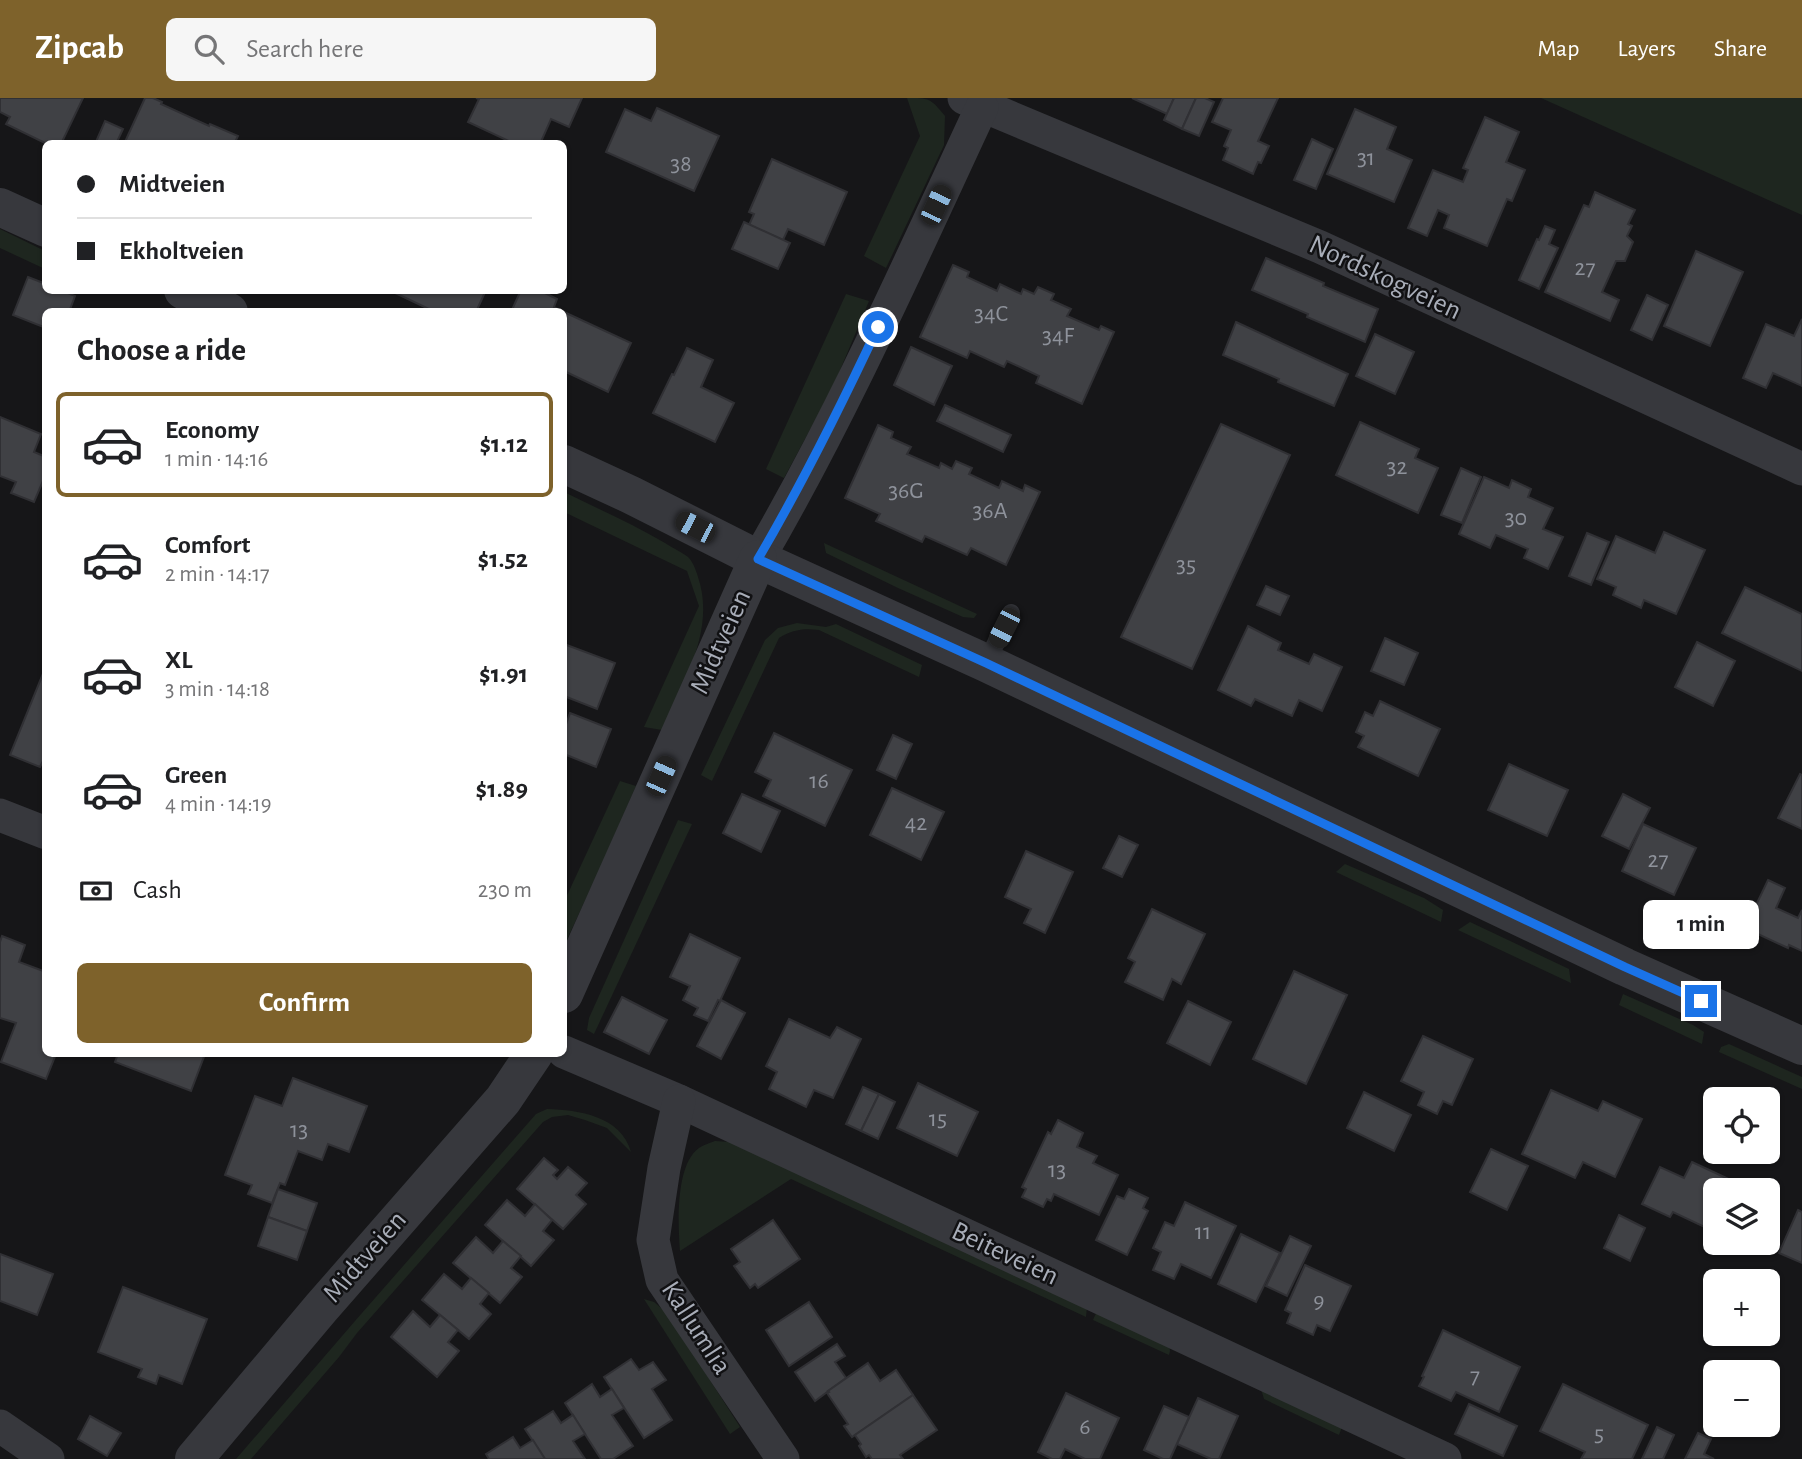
<!DOCTYPE html>
<meta charset="utf-8">
<style>
body{margin:0;font-family:"Alegreya Sans",sans-serif;background:#f6f6f6;color:#202124;height:100vh;display:flex;flex-direction:column;font-size:26px;white-space:nowrap}
*{box-sizing:border-box;margin:0}
p{font-size:23px;color:#757577}
.icon{flex:none;width:38px;height:38px;fill:none;stroke:currentColor;stroke-width:2;stroke-linecap:round;stroke-linejoin:round}
.map{position:relative;flex:1;overflow:hidden}
.panel{position:absolute;left:42px;top:210px;width:525px;height:749px;display:flex;flex-direction:column;background:#fff;border-radius:10px;box-shadow:0 2px 5px #0004}
.panel>*{flex:none}
.top-card{position:absolute;left:42px;top:42px;width:525px;height:154px;border-radius:10px;box-shadow:0 2px 5px #0004;display:grid;align-content:center;height:154px;padding:0 35px;background:#fff}
.buttons{position:absolute;left:1703px;top:989px;display:grid;gap:14px}
.buttons a{display:grid;place-items:center;width:77px;height:77px;border-radius:10px;background:#fff;box-shadow:0 2px 5px #0004;font-size:35px}
.end{position:absolute;width:32px;height:32px;margin:-16px;border:9px solid #1a73e8;background:#fff;box-shadow:0 0 0 4px #fff}
.from{border-radius:50%}
.bubble{position:absolute;height:49px;border-radius:10px;background:#fff;box-shadow:0 2px 5px #0004;font-size:23px;font-weight:700;line-height:49px;text-align:center}
.car{position:absolute;width:21px;height:42px;margin:-21px -10px;border-radius:9px;box-shadow:0 0 5px 2px #0007;background:linear-gradient(#222 24%,#8ab4d8 0 40%,#222 0 76%,#8ab4d8 0 86%,#222 0)}
.top-card b{display:flex;align-items:center;gap:24px;height:66px;font-size:26px}
.top-card b+b{border-top:2px solid #e0e0e0}
.top-card i{width:18px;height:18px;background:#202124}
ul{padding:0;list-style:none}
li{display:flex;align-items:center;gap:21px;height:105px;margin:0 14px 10px;padding:0 21px;border:4px solid transparent;border-radius:10px}
li div{flex:1}
li b{display:block;font-size:26px}
li em{font-style:normal;font-weight:700}
li.on{border-color:#7e622b}
li>.icon{width:63px;height:63px;stroke-width:1.5}
h2{padding:0 35px;font-size:32px;line-height:84px}
.pay{display:flex;align-items:center;gap:18px;height:77px;padding:0 35px;font-size:26px}
.pay p{margin-inline-start:auto}
.cta{display:flex;gap:14px;margin-top:auto;padding:14px 35px}
.cta a{flex:1;height:80px;border-radius:10px;background:#7e622b;color:#fff;font-size:28px;font-weight:700;line-height:80px;text-align:center}
header{display:flex;align-items:center;gap:42px;box-sizing:border-box;height:98px;padding:0 35px;background:#7e622b;color:#fff}
header strong{font-size:33px}
nav{display:flex;gap:38px;margin-inline-start:auto;font-size:24px}
.search{width:490px;height:63px;background:#f6f6f6;display:flex;align-items:center;gap:18px;box-sizing:border-box;padding:0 24px;border-radius:10px;color:#757577;font-size:26px}
.map>svg:first-child{display:block}
.green{fill:#1e261f}
.building{fill:#404145;stroke:#303034;stroke-width:2}
.lines{fill:none;stroke-linecap:round;stroke-linejoin:round}
.service{stroke:#37383d;stroke-width:18}
.minor{stroke:#37383d;stroke-width:33}
.tertiary{stroke:#37383d;stroke-width:38}
.route{stroke:#1a73e8;stroke-width:9}
.labels{text-anchor:middle;dominant-baseline:central;stroke-width:5;stroke-linejoin:round;paint-order:stroke}
.number-label{font-size:24px;fill:#8e929b}
.street-label{font-size:28px;fill:#a8adb8;stroke:#111113}
</style>
<header>
<strong>Zipcab</strong>
<div class="search"><svg class="icon" aria-label="search" viewBox="0 0 24 24"><circle cx="10" cy="10" r="6"/><path d="M15 15l6 6"/></svg>Search here</div>
<nav><a>Map</a><a>Layers</a><a>Share</a></nav>
</header>
<div class="map">
<svg width="1802" height="1361" viewBox="0 0 1802 1361">
<rect width="100%" height="100%" fill="#161618"/>
<!-- green -->
<g class="green">
<path d="M 907,0 C 930,0 930,0 945,18 L 944,47 L 886,170 L 864,158 L 920,38 Z"/>
<polygon points="1541,0 1802,0 1802,117"/>
<polygon points="0,131 45,153 45,171 0,150"/>
<polygon points="846,196 869,203 833,289 784,380 766,371"/>
<path d="M 564,394 C 598,411 633,426 665,445 C 672,450 682,454 688,459 C 693,464 696,472 698,479 C 716,532 683,584 662,632 L 644,629 L 699,508 L 687,473 L 564,414 Z"/>
<polygon points="824,445 977,516 974,520 963,519 898,490 826,455"/>
<path d="M 797,525 L 826,529 L 836,526 L 922,567 L 919,579 L 819,532 C 803,530 792,532 779,540 L 712,683 L 701,677 L 765,542 L 778,530 Z"/>
<polygon points="620,683 636,688 602,766 564,848 564,804"/>
<polygon points="678,722 692,726 594,936 587,932 589,920"/>
<polygon points="1345,766 1424,800 1443,812 1441,824 1336,774"/>
<polygon points="1470,824 1569,871 1571,885 1458,832"/>
<polygon points="1623,896 1693,927 1704,934 1702,946 1619,907"/>
<polygon points="1729,946 1802,979 1802,991 1719,954 1721,949"/>
<path d="M 547,1011 C 579,1012 621,1018 631,1054 L 607,1030 L 585,1022 L 568,1017 L 552,1019 L 543,1024 L 357,1235 L 339,1259 L 251,1361 L 236,1361 L 355,1223 L 536,1016 Z"/>
<path d="M 715,1043 L 730,1044 L 1087,1209 L 1086,1219 L 791,1081 L 680,1153 C 678,1127 675,1067 699,1050 C 703,1047 710,1045 715,1043 Z"/>
<polygon points="644,1201 654,1204 667,1215 740,1329 730,1336"/>
<polygon points="1097,1213 1169,1246 1170,1253 1169,1257 1093,1222"/>
<polygon points="1261,1291 1342,1329 1339,1337 1264,1301"/>
</g>
<!-- building -->
<g class="building">
<polygon points="0,0 83,0 61,46 47,46 6,26 10,19 0,14"/>
<polygon points="145,0 153,0 162,4 161,6 209,28 210,26 238,38 234,46 124,46"/>
<polygon points="476,0 582,0 569,29 551,21 540,46 515,46 468,24 479,1"/>
<polygon points="1132,0 1174,0 1167,16"/>
<polygon points="1174,0 1196,0 1182,31 1164,22"/>
<polygon points="1196,0 1205,0 1214,4 1199,38 1182,31"/>
<polygon points="1223,0 1278,0 1258,43 1269,48 1261,65 1258,64 1253,76 1223,62 1228,50 1224,48 1231,32 1212,24"/>
<polygon points="657,10 719,38 694,93 606,54 625,11 651,23"/>
<polygon points="1355,11 1396,29 1387,51 1412,62 1394,104 1327,76"/>
<polygon points="1485,19 1519,34 1506,64 1525,72 1512,103 1507,101 1487,148 1444,130 1449,117 1438,112 1427,138 1408,130 1433,72 1463,84 1468,72 1463,70"/>
<polygon points="105,23 123,31 116,46 95,46"/>
<polygon points="1312,41 1333,51 1316,91 1294,82"/>
<polygon points="772,61 847,94 824,147 788,131 783,142 749,127 754,116 749,114"/>
<polygon points="1595,94 1635,112 1628,126 1632,128 1627,138 1633,144 1625,163 1616,163 1602,194 1619,202 1610,223 1545,194 1584,107 1589,109"/>
<polygon points="744,124 790,145 778,171 732,151"/>
<polygon points="1545,128 1555,132 1549,146 1558,150 1539,191 1519,182 1537,141 1539,142"/>
<polygon points="1696,153 1743,174 1710,248 1664,228"/>
<polygon points="1266,160 1324,185 1323,188 1378,211 1365,244 1307,219 1308,216 1252,192"/>
<polygon points="953,167 969,174 967,179 997,193 1000,186 1021,196 1023,191 1034,196 1038,189 1054,196 1051,202 1071,211 1067,218 1099,232 1101,228 1114,234 1082,306 1036,285 1039,278 1007,263 1004,269 970,253 967,260 920,239"/>
<polygon points="28,179 46,186 46,192 61,192 75,198 69,214 46,214 46,230 13,217"/>
<polygon points="389,192 486,192 476,214 435,214"/>
<polygon points="521,192 539,192 557,201 554,209 563,214 511,214"/>
<polygon points="1647,197 1668,207 1652,242 1631,232"/>
<polygon points="564,214 631,245 608,294 564,273"/>
<polygon points="1802,221 1802,288 1773,275 1766,290 1743,280 1766,226 1794,238"/>
<polygon points="1236,224 1348,276 1334,308 1278,284 1279,281 1223,257"/>
<polygon points="1375,236 1414,254 1395,296 1356,278"/>
<polygon points="911,249 952,268 934,307 894,287"/>
<polygon points="687,250 713,262 701,289 734,305 715,344 653,315 672,276 674,277"/>
<polygon points="945,307 1011,337 1003,354 937,323"/>
<polygon points="0,319 41,336 34,354 46,359 46,376 34,404 11,395 16,384 0,378"/>
<polygon points="1360,324 1419,351 1415,360 1438,370 1418,415 1336,377"/>
<polygon points="1221,326 1290,357 1192,571 1121,539"/>
<polygon points="878,327 893,334 891,340 911,349 907,356 939,370 941,365 952,371 956,363 972,370 969,376 999,390 1002,383 1023,393 1025,387 1040,394 1006,467 971,450 967,457 925,438 922,444 876,423 880,416 845,400"/>
<polygon points="1461,370 1481,379 1462,425 1441,417"/>
<polygon points="1484,379 1509,390 1512,382 1531,391 1528,399 1553,410 1543,431 1563,439 1548,471 1524,460 1528,451 1496,437 1490,450 1459,436"/>
<polygon points="1664,434 1705,452 1676,516 1644,502 1641,510 1613,497 1616,489 1597,481 1616,438 1655,455"/>
<polygon points="1587,435 1609,444 1591,487 1569,478"/>
<polygon points="1266,488 1289,498 1280,517 1257,507"/>
<polygon points="1745,489 1802,516 1802,573 1722,535"/>
<polygon points="1248,528 1281,545 1278,552 1309,566 1314,556 1342,569 1322,613 1299,602 1292,618 1255,601 1251,608 1218,592"/>
<polygon points="1385,540 1418,555 1404,587 1371,573"/>
<polygon points="1697,544 1735,563 1713,608 1675,589"/>
<polygon points="564,546 615,565 597,611 564,598"/>
<polygon points="46,568 46,657 40,669 10,657"/>
<polygon points="1380,603 1440,631 1418,678 1358,649 1364,638 1356,634 1365,614 1373,618"/>
<polygon points="570,615 611,631 596,669 564,656 564,632"/>
<polygon points="774,635 852,672 825,728 763,698 771,682 755,674"/>
<polygon points="893,637 912,646 896,681 877,672"/>
<polygon points="1509,666 1568,692 1547,738 1488,712"/>
<polygon points="1800,676 1802,677 1802,731 1778,720"/>
<polygon points="892,690 944,714 921,762 870,737"/>
<polygon points="742,696 780,713 761,754 723,735"/>
<polygon points="1623,696 1650,710 1629,751 1602,738"/>
<polygon points="1643,726 1696,750 1674,797 1622,773"/>
<polygon points="1119,738 1138,747 1122,779 1103,770"/>
<polygon points="1026,753 1073,774 1045,835 1024,825 1031,811 1005,799"/>
<polygon points="1768,782 1785,790 1776,810 1798,820 1802,812 1802,853 1789,847 1788,850 1745,830"/>
<polygon points="1152,811 1205,836 1181,886 1172,881 1163,902 1125,884 1135,864 1128,860"/>
<polygon points="690,836 740,860 720,903 718,902 708,923 694,917 698,910 683,902 690,888 670,879"/>
<polygon points="2,838 25,847 19,864 46,874 46,956 56,956 46,981 1,964 16,925 0,920 0,844"/>
<polygon points="1294,873 1347,897 1306,986 1253,961"/>
<polygon points="622,899 667,922 649,956 604,934"/>
<polygon points="721,902 745,915 721,961 697,948"/>
<polygon points="1188,903 1231,924 1210,967 1167,945"/>
<polygon points="789,921 830,940 837,929 861,941 833,1000 814,992 806,1009 769,991 777,974 766,968"/>
<polygon points="1423,938 1473,961 1452,1007 1443,1003 1437,1016 1418,1007 1424,994 1401,983"/>
<polygon points="118,956 205,956 191,993 115,964"/>
<polygon points="293,980 367,1008 349,1054 328,1046 322,1062 298,1053 285,1087 280,1085 272,1105 248,1096 252,1087 225,1077 255,998 282,1008"/>
<polygon points="918,985 978,1014 957,1058 897,1030"/>
<polygon points="863,989 879,996 861,1033 846,1026"/>
<polygon points="1551,992 1598,1013 1603,1003 1642,1021 1615,1079 1583,1064 1575,1080 1522,1056"/>
<polygon points="1364,994 1411,1017 1394,1053 1347,1030"/>
<polygon points="879,996 895,1004 878,1041 861,1033"/>
<polygon points="1058,1022 1083,1035 1077,1049 1097,1058 1093,1065 1118,1077 1099,1117 1054,1096 1051,1103 1047,1101 1043,1109 1022,1099 1026,1091 1022,1089 1048,1034 1051,1036"/>
<polygon points="1491,1051 1528,1068 1507,1112 1470,1094"/>
<polygon points="544,1060 558,1072 553,1077 557,1081 568,1069 587,1085 576,1097 586,1106 563,1131 517,1091"/>
<polygon points="1692,1064 1750,1091 1715,1092 1715,1134 1673,1114 1670,1119 1642,1106 1660,1069 1684,1080"/>
<polygon points="278,1091 317,1105 307,1133 268,1119"/>
<polygon points="1129,1091 1148,1100 1143,1110 1148,1113 1127,1157 1096,1142 1117,1098 1124,1101"/>
<polygon points="507,1102 525,1118 535,1106 552,1122 543,1133 554,1142 531,1168 485,1127"/>
<polygon points="1185,1104 1236,1128 1211,1180 1181,1166 1174,1181 1153,1172 1161,1154 1153,1150 1165,1124 1174,1128"/>
<polygon points="1798,1112 1802,1114 1802,1165 1779,1155"/>
<polygon points="1619,1117 1645,1130 1630,1163 1604,1150"/>
<polygon points="268,1119 307,1133 297,1162 258,1148"/>
<polygon points="773,1122 800,1161 758,1190 755,1186 750,1190 734,1168 740,1164 731,1151"/>
<polygon points="1241,1136 1280,1155 1256,1204 1218,1186"/>
<polygon points="1290,1138 1311,1148 1287,1198 1266,1188"/>
<polygon points="476,1139 493,1155 503,1143 521,1158 511,1170 522,1179 500,1205 453,1165"/>
<polygon points="0,1156 53,1176 37,1217 0,1203"/>
<polygon points="1305,1167 1351,1188 1330,1233 1317,1227 1313,1237 1287,1225 1291,1215 1285,1212"/>
<polygon points="444,1176 462,1191 471,1180 489,1195 480,1206 491,1216 469,1241 422,1202"/>
<polygon points="123,1189 207,1221 182,1286 159,1277 156,1286 138,1279 142,1271 98,1254"/>
<polygon points="809,1204 832,1239 789,1268 766,1232"/>
<polygon points="413,1213 430,1229 440,1217 458,1232 448,1244 459,1253 437,1279 391,1239"/>
<polygon points="1443,1232 1520,1269 1499,1314 1456,1294 1451,1303 1419,1288 1424,1279 1422,1278"/>
<polygon points="837,1246 845,1258 835,1264 846,1280 815,1303 795,1274"/>
<polygon points="631,1261 639,1272 653,1264 666,1282 652,1291 672,1322 644,1340 604,1279"/>
<polygon points="868,1265 880,1283 896,1272 913,1297 852,1339 844,1328 848,1326 827,1295 829,1294 828,1293"/>
<polygon points="592,1286 600,1299 612,1291 624,1310 612,1317 633,1348 613,1361 601,1361 565,1305"/>
<polygon points="1563,1286 1648,1327 1632,1361 1581,1361 1585,1354 1540,1333"/>
<polygon points="1066,1295 1119,1320 1100,1361 1085,1361 1065,1351 1060,1361 1052,1361 1038,1354"/>
<polygon points="913,1297 937,1332 900,1357 903,1361 872,1361 869,1357 866,1359 859,1348 861,1346 855,1337"/>
<polygon points="1198,1300 1238,1318 1219,1361 1211,1361 1177,1346"/>
<polygon points="1469,1306 1517,1328 1503,1358 1455,1336"/>
<polygon points="1164,1308 1189,1319 1170,1361 1163,1361 1144,1352"/>
<polygon points="553,1313 561,1325 573,1317 585,1336 573,1343 585,1361 545,1361 525,1331"/>
<polygon points="90,1318 121,1335 107,1358 78,1341"/>
<polygon points="1657,1329 1674,1337 1663,1361 1642,1361"/>
<polygon points="1698,1335 1711,1341 1704,1356 1714,1361 1685,1361"/>
<polygon points="513,1339 520,1350 533,1342 545,1361 489,1361 486,1356"/>
</g>
<g class="lines">
<!-- service -->
<polyline class="service" points="986,565 1011,515"/>
<!-- minor -->
<g class="minor">
<polyline points="964,0 1320,149 1802,371"/>
<path d="M 758,461 C 843,315 911,161 982,9"/>
<polyline points="0,717 46,735"/>
<polyline points="564,954 679,1003 1445,1361"/>
<polyline points="679,1003 664,1070 653,1142 662,1182 783,1361"/>
<polyline points="0,1328 48,1361"/>
</g>
<!-- tertiary -->
<g class="tertiary">
<polyline points="0,109 46,130"/>
<polyline points="183,192 229,214"/>
<polyline points="564,366 631,397 758,461 986,565 1625,869 1802,948"/>
<polyline points="564,896 758,461"/>
<polyline points="194,1361 321,1210 503,1002 534,956"/>
</g>
</g>
<g class="lines">
<!-- route -->
<path class="route" d="M 878,229 C 841,308 802,386 758,461 L 986,565 L 1625,869 L 1701,903"/>
</g>
<g class="labels">
<!-- number labels -->
<g class="number-label">
<text x="1366" y="60">31</text>
<text x="681" y="66">38</text>
<text x="1585" y="170">27</text>
<text x="991" y="216">34C</text>
<text x="1058" y="238">34F</text>
<text x="1397" y="369">32</text>
<text x="906" y="393">36G</text>
<text x="990" y="413">36A</text>
<text x="1516" y="420">30</text>
<text x="1186" y="467">35</text>
<text x="819" y="683">16</text>
<text x="916" y="725">42</text>
<text x="1658" y="762">27</text>
<text x="938" y="1021">15</text>
<text x="299" y="1032">13</text>
<text x="1057" y="1072">13</text>
<text x="1203" y="1134">11</text>
<text x="1319" y="1203">9</text>
<text x="1475" y="1278">7</text>
<text x="1085" y="1329">6</text>
<text x="1599" y="1336">5</text>
</g>
<!-- street labels -->
<g class="street-label">
<text transform="translate(1385 180) rotate(25)">Nordskogveien</text>
<text transform="translate(721 544) rotate(-66)">Midtveien</text>
<text transform="translate(1005 1156) rotate(25)">Beiteveien</text>
<text transform="translate(365 1159) rotate(-49)">Midtveien</text>
<text transform="translate(696 1230) rotate(57)">Kallumlia</text>
</g>
</g>
</svg>
<div class="buttons">
<a><svg class="icon" aria-label="locate" viewBox="0 0 24 24"><circle cx="12" cy="12" r="6"/><path d="M12 2v4M12 18v4M2 12h4M18 12h4"/></svg></a>
<a><svg class="icon" aria-label="layers" viewBox="0 0 24 24"><path d="M12 4l9 5-9 5-9-5zM3 14l9 5 9-5"/></svg></a>
<a>+</a>
<a>−</a>
</div>
<i class="end from" style="left:878px;top:229px"></i>
<i class="end" style="left:1701px;top:903px"></i>
<div class="bubble" style="left:1643px;top:802px;width:116px">1 min</div>
<i class="car" style="left:936px;top:107px;rotate:25deg"></i>
<i class="car" style="left:695px;top:429px;rotate:297deg"></i>
<i class="car" style="left:1004px;top:530px;rotate:207deg"></i>
<i class="car" style="left:661px;top:678px;rotate:24deg"></i>
<div class="top-card">
<b><i class="from"></i>Midtveien</b>
<b><i></i>Ekholtveien</b>
</div>
<section class="panel">
<h2>Choose a ride</h2>
<ul>
<li class="on"><svg class="icon" aria-label="car" viewBox="0 0 24 24"><path d="M5 17H2v-5l4-1 3-4h7l3 4 3 1v5h-3M9 17h6M6 11h13"/><circle cx="7" cy="17" r="2"/><circle cx="17" cy="17" r="2"/></svg><div><b>Economy</b><p>1 min · 14:16</p></div><em>$1.12</em></li>
<li><svg class="icon" aria-label="car" viewBox="0 0 24 24"><path d="M5 17H2v-5l4-1 3-4h7l3 4 3 1v5h-3M9 17h6M6 11h13"/><circle cx="7" cy="17" r="2"/><circle cx="17" cy="17" r="2"/></svg><div><b>Comfort</b><p>2 min · 14:17</p></div><em>$1.52</em></li>
<li><svg class="icon" aria-label="car" viewBox="0 0 24 24"><path d="M5 17H2v-5l4-1 3-4h7l3 4 3 1v5h-3M9 17h6M6 11h13"/><circle cx="7" cy="17" r="2"/><circle cx="17" cy="17" r="2"/></svg><div><b>XL</b><p>3 min · 14:18</p></div><em>$1.91</em></li>
<li><svg class="icon" aria-label="car" viewBox="0 0 24 24"><path d="M5 17H2v-5l4-1 3-4h7l3 4 3 1v5h-3M9 17h6M6 11h13"/><circle cx="7" cy="17" r="2"/><circle cx="17" cy="17" r="2"/></svg><div><b>Green</b><p>4 min · 14:19</p></div><em>$1.89</em></li>
</ul>
<div class="pay"><svg class="icon" aria-label="cash" viewBox="0 0 24 24"><path d="M3 7h18v10H3z"/><circle cx="12" cy="12" r="2"/></svg>Cash<p>230 m</p></div>
<div class="cta"><a>Confirm</a></div>
</section>
</div>
